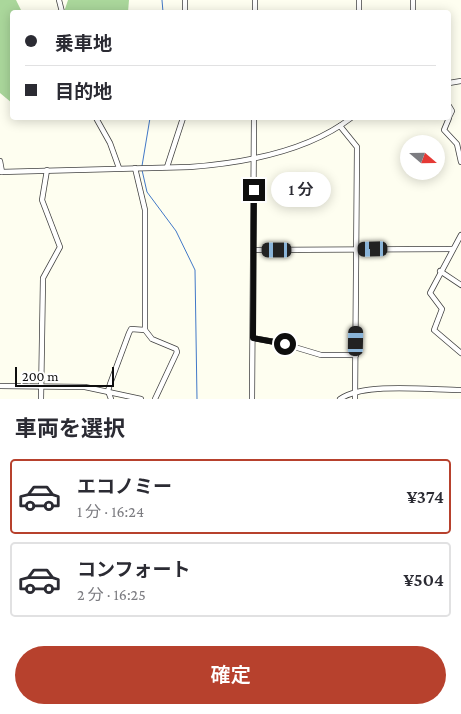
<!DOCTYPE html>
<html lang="ja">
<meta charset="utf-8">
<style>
body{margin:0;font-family:"Crimson Pro","Noto Sans JP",serif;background:#f7f7f7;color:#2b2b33;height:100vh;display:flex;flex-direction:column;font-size:19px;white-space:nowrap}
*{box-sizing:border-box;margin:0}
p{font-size:16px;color:#7c7c81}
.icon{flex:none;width:28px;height:28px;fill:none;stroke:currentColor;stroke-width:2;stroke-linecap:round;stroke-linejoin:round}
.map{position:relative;height:399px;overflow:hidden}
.details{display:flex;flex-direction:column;background:#fff;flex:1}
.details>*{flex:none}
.top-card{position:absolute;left:10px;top:10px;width:441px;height:110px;border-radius:5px;box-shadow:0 2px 12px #0003;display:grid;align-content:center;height:110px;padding:0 15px;background:#fff}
.needle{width:32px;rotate:110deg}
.buttons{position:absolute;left:400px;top:135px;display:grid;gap:10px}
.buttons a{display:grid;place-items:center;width:45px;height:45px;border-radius:50%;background:#fff;box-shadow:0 2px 12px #0003;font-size:25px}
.scale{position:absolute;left:15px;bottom:12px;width:99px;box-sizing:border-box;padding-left:5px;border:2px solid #0e0e0e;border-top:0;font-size:14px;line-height:18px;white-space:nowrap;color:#0e0e0e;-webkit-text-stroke:4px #fff;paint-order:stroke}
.end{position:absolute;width:22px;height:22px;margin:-11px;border:6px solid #0e0e0e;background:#fff;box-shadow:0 0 0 2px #fff}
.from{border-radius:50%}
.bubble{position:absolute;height:35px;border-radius:18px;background:#fff;box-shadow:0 2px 12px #0003;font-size:16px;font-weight:600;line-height:35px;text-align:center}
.car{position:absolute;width:15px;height:30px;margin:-15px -8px;border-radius:6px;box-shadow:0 0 4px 1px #0007;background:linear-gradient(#222 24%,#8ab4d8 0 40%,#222 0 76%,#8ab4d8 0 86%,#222 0)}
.top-card b{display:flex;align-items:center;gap:18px;height:48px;font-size:19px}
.top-card b+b{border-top:1px solid #e1e1e2}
.top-card i{width:12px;height:12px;background:#2b2b33}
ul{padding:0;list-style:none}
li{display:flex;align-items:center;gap:15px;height:75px;margin:0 10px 8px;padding:0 5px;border:2px solid #e1e1e2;border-radius:5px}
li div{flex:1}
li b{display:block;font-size:19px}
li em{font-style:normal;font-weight:600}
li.current{border-color:#b7412d}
li>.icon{width:45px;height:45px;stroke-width:1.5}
h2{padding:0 15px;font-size:22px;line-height:60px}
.primary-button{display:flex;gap:10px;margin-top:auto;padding:10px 15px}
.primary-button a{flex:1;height:58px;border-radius:30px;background:#b7412d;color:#fff;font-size:20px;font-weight:600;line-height:58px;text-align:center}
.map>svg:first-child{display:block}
.forest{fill:#aad79b}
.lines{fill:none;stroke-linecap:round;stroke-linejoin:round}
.stream{stroke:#4178c7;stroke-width:1}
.minor-casing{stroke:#414141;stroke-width:6}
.minor{stroke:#fff;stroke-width:4.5}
.route{stroke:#0e0e0e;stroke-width:6}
</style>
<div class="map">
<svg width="461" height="399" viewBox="0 0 461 399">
<rect width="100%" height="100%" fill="#fefef0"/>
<!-- forest -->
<g class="forest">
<polygon points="0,0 16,0 22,12 12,12 12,103 0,93"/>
<polygon points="68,0 129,0 128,12 64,12"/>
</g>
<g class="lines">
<!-- stream -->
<g class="stream">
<polyline points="162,0 163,12"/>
<polyline points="142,166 150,118"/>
<polyline points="142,170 147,192 176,231 195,270 197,399"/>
</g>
<defs>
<g id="minor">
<polyline points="59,0 62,12"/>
<polyline points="185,0 185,12"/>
<polyline points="359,0 359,12"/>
<polyline points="255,12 255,0"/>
<polyline points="413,12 413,0"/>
<polyline points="449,83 461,81"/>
<polyline points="449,106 452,111 449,117"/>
<polyline points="96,118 110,143 119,168"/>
<polyline points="449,118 444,130 457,144 461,162"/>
<polyline points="340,126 357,147 355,399"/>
<polyline points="0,161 2,172"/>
<polyline points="167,167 183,118"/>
<polyline points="135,168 145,210 145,330 152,339 176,349 177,352 155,399"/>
<path d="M 0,172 L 190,167 C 244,163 307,152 351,118"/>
<polyline points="461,235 430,293 442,309 434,330 461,353"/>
<polyline points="254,250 453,249"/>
<polyline points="440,271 461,285"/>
<polyline points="253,338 281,343 321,355 356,355"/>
<polyline points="0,386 85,387 141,399"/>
<polyline points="41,399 43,278 60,247 42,200 47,170"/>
<polyline points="111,399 108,391 110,384 129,333 131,329 145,330"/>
<polyline points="252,399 254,118"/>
<path d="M 340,399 C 365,382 430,390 461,390"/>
</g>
</defs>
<!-- minor casing -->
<use href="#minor" class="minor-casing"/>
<!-- minor -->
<use href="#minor" class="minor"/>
</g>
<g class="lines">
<!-- route -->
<polyline class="route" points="254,190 253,338 285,344"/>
</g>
</svg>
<div class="buttons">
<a><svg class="needle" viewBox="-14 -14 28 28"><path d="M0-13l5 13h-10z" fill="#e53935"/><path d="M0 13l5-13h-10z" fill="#7c7c81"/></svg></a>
</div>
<div class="scale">200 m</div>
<i class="end from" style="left:285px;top:344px"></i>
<i class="end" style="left:254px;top:190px"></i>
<div class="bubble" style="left:271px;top:172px;width:60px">1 分</div>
<i class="car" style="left:373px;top:249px;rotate:269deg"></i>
<i class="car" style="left:277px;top:250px;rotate:270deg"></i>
<i class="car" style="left:356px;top:341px;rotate:1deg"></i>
<div class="top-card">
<b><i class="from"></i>乗車地</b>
<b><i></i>目的地</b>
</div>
</div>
<section class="details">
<h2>車両を選択</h2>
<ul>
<li class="current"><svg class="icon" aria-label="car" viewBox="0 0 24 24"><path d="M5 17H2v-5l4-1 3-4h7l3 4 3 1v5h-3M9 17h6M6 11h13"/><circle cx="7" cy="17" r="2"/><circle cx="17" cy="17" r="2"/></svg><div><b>エコノミー</b><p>1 分 · 16:24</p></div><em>¥374</em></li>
<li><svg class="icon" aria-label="car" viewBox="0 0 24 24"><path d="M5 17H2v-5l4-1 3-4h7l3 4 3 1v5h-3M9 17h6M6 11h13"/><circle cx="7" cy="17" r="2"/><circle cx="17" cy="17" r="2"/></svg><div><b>コンフォート</b><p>2 分 · 16:25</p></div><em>¥504</em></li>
</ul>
<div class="primary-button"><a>確定</a></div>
</section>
